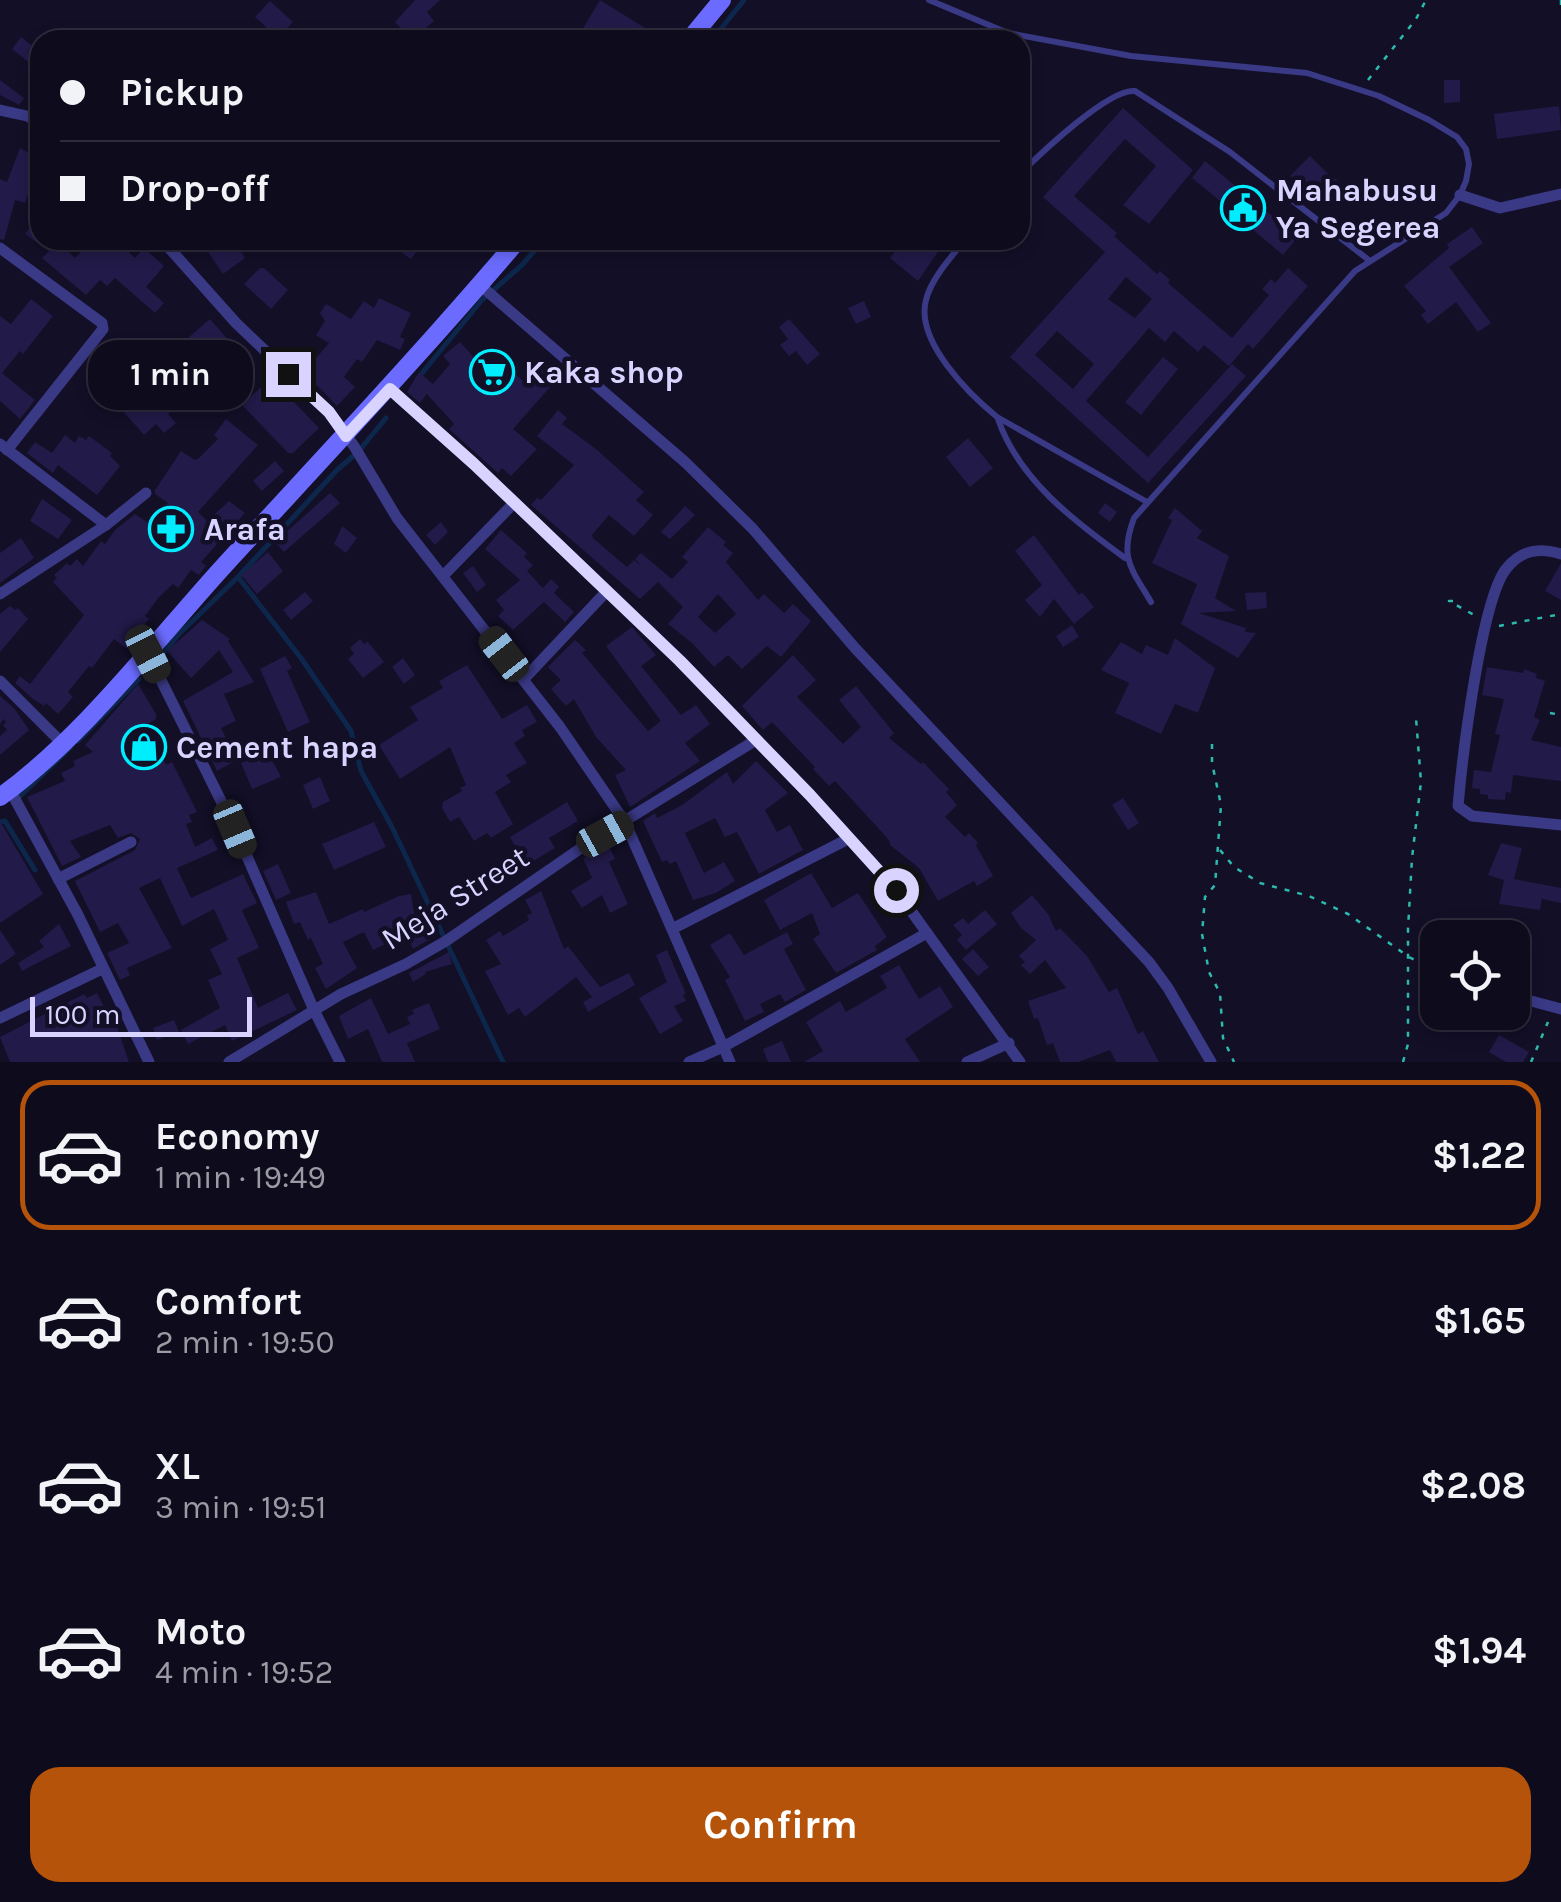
<!DOCTYPE html>
<meta charset="utf-8">
<style>
body{margin:0;font-family:Karla,sans-serif;background:#1c192a;color:#f1f3f6;height:100vh;display:flex;flex-direction:column;font-size:38px;white-space:nowrap}
*{box-sizing:border-box;margin:0}
p{font-size:32px;color:#9b9ba4}
.icon{flex:none;width:55px;height:55px;fill:none;stroke:currentColor;stroke-width:2;stroke-linecap:round;stroke-linejoin:round}
.map{position:relative;height:1062px;overflow:hidden}
.side{display:flex;flex-direction:column;background:#0e0b1d;flex:1}
.side>*{flex:none}
.top-card{position:absolute;left:30px;top:30px;width:1000px;height:220px;border-radius:30px;box-shadow:0 5px 15px #0003,0 0 0 2px #2e2b3b;display:grid;align-content:center;height:220px;padding:0 30px;background:#0e0b1d}
.buttons{position:absolute;left:1420px;top:920px;display:grid;gap:20px}
.buttons a{display:grid;place-items:center;width:110px;height:110px;border-radius:20px;background:#0e0b1d;box-shadow:0 5px 15px #0003,0 0 0 2px #2e2b3b;font-size:50px}
.scale{position:absolute;left:30px;bottom:25px;width:222px;box-sizing:border-box;padding-left:10px;border:5px solid #d8d4ff;border-top:0;font-size:28px;line-height:35px;white-space:nowrap;color:#d8d4ff;-webkit-text-stroke:8px #120f27;paint-order:stroke}
.end{position:absolute;width:45px;height:45px;margin:-22px;border:12px solid #d8d4ff;background:#111;box-shadow:0 0 0 5px #111}
.from{border-radius:50%}
.bubble{position:absolute;height:70px;border-radius:30px;background:#0e0b1d;box-shadow:0 5px 15px #0003,0 0 0 2px #2e2b3b;font-size:32px;font-weight:700;line-height:70px;text-align:center}
.car{position:absolute;width:30px;height:60px;margin:-30px -15px;border-radius:12px;box-shadow:0 0 8px 2px #0007;background:linear-gradient(#222 24%,#8ab4d8 0 40%,#222 0 76%,#8ab4d8 0 86%,#222 0)}
.top-card b{display:flex;align-items:center;gap:35px;height:95px;font-size:38px}
.top-card b+b{border-top:2px solid #2e2b3b}
.top-card i{width:25px;height:25px;background:#f1f3f6}
ul{padding:18px 0 0;list-style:none}
li{display:flex;align-items:center;gap:30px;height:150px;margin:0 20px 15px;padding:0 10px;border:5px solid transparent;border-radius:30px}
li div{flex:1}
li b{display:block;font-size:38px}
li em{font-style:normal;font-weight:700}
li.current{border-color:#b45309}
li>.icon{width:90px;height:90px;stroke-width:1.5}
.action{display:flex;gap:20px;margin-top:auto;padding:20px 30px}
.action a{flex:1;height:115px;border-radius:30px;background:#b45309;color:#fff;font-size:40px;font-weight:700;line-height:115px;text-align:center}
.map>svg:first-child{display:block}
.lines{fill:none;stroke-linecap:round;stroke-linejoin:round}
.stream{stroke:#0d274c;stroke-width:5}
.building{fill:#221a48;fill-rule:evenodd}
.path{stroke:#2dbaae;stroke-width:2.5;stroke-dasharray:5 8;stroke-linecap:butt}
.lane{stroke:#3a3986;stroke-width:6}
.street{stroke:#3a3986;stroke-width:11}
.secondary{stroke:#6b6cff;stroke-width:18}
.route{stroke:#d8d4ff;stroke-width:12}
.labels{text-anchor:middle;dominant-baseline:central;stroke-width:9;stroke-linejoin:round;paint-order:stroke}
.poi-label{font-size:32px;font-weight:bold;fill:#d8d4ff;stroke:#120f27;text-anchor:start}
.street-label{font-size:32px;fill:#d8d4ff;stroke:#120f27}
</style>
<div class="map">
<svg width="1561" height="1062" viewBox="0 0 1561 1062">
<rect width="100%" height="100%" fill="#120f27"/>
<g class="lines">
<!-- stream -->
<g class="stream">
<polyline points="712,40 744,0"/>
<polyline points="418,378 482,300 522,265 544,240"/>
<polyline points="238,577 301,658 351,731 361,771 392,827 503,1062"/>
<polyline points="159,659 179,634 238,577 337,470 358,452 386,418"/>
<polyline points="78,741 139,679"/>
<polyline points="17,799 70,748"/>
<polyline points="0,822 5,821 35,870"/>
</g>
</g>
<!-- building -->
<g class="building">
<polygon points="415,0 440,0 427,12 434,21 412,40 395,22"/>
<polygon points="600,0 645,28 638,40 576,40"/>
<polygon points="270,1 293,22 278,38 255,17"/>
<polygon points="21,37 40,52 40,60 35,67 12,49"/>
<polygon points="0,80 24,98 19,105 0,95"/>
<polygon points="1444,80 1460,80 1460,102 1444,103"/>
<polygon points="1559,106 1561,130 1497,139 1494,114"/>
<path d="M 1123,108 L 1193,170 L 1149,224 L 1123,205 L 1156,166 L 1125,139 L 1074,196 L 1117,233 L 1114,236 L 1157,274 L 1160,271 L 1170,280 L 1168,283 L 1232,338 L 1269,295 L 1262,289 L 1271,279 L 1275,283 L 1288,268 L 1308,286 L 1253,349 L 1248,344 L 1229,366 L 1204,345 L 1198,352 L 1174,331 L 1165,342 L 1149,328 L 1086,401 L 1148,457 L 1232,364 L 1246,376 L 1148,483 L 1010,357 L 1105,252 L 1043,197 ZM 1126,277 L 1152,299 L 1135,318 L 1108,299 ZM 1057,331 L 1094,364 L 1073,389 L 1035,355 Z"/>
<polygon points="20,148 40,159 40,184 33,182 25,203 15,200 4,240 0,239 0,179 7,182"/>
<polygon points="1310,156 1329,175 1351,189 1337,206 1317,188 1314,191 1303,184 1301,186 1290,176"/>
<polygon points="1205,161 1298,237 1283,255 1239,218 1234,225 1224,217 1230,209 1192,178"/>
<polygon points="40,214 40,240 56,240 75,258 93,240 116,240 135,258 144,248 164,266 146,287 164,303 155,313 115,278 107,286 100,280 86,295 42,258 49,251 25,234"/>
<polygon points="1472,227 1483,243 1449,267 1491,323 1478,332 1456,302 1428,324 1421,315 1426,311 1404,286 1449,248 1447,244"/>
<polygon points="200,240 233,240 245,258 223,274"/>
<polygon points="404,240 420,247 411,259 398,250"/>
<polygon points="920,240 946,240 918,281 890,258 898,247 903,251 909,242 915,246"/>
<polygon points="260,268 264,268 288,290 271,309 244,284"/>
<polygon points="379,298 411,313 400,337 405,339 400,350 377,340 362,362 357,359 344,377 355,387 337,406 304,372 329,343 316,335 325,321 320,313 326,304 351,319 364,301 374,308"/>
<polygon points="31,299 53,316 23,354 20,351 2,373 35,400 20,419 0,401 0,316 11,324"/>
<polygon points="864,301 871,317 856,324 848,308"/>
<polygon points="210,319 239,352 218,370 189,337"/>
<polygon points="789,319 820,354 807,365 796,351 789,356 780,345 788,339 779,327"/>
<polygon points="460,342 478,362 489,350 524,382 540,362 559,377 513,429 537,449 511,476 502,468 498,473 449,429 454,424 427,394 420,403 407,392 419,372 433,384 450,364 443,356"/>
<polygon points="132,347 181,402 168,414 176,423 164,433 156,424 144,435 95,379"/>
<polygon points="1163,357 1178,369 1141,415 1125,402"/>
<polygon points="271,378 319,428 293,453 288,453 242,405"/>
<path d="M 558,410 L 567,418 L 562,424 L 596,449 L 644,492 L 636,500 L 653,515 L 634,536 L 609,515 L 592,535 L 593,538 L 627,567 L 634,560 L 641,566 L 635,559 L 641,553 L 672,579 L 688,562 L 682,557 L 708,527 L 726,542 L 723,545 L 733,553 L 726,562 L 758,600 L 764,594 L 784,613 L 793,604 L 811,621 L 781,657 L 767,646 L 742,669 L 728,655 L 714,667 L 692,643 L 668,624 L 683,607 L 658,582 L 640,599 L 531,505 L 537,498 L 541,500 L 574,465 L 537,436 ZM 718,594 L 736,614 L 715,633 L 698,617 Z"/>
<polygon points="226,419 258,445 198,512 207,521 229,501 245,513 201,562 206,566 199,575 191,570 178,588 173,584 159,597 145,616 149,619 127,649 114,639 92,668 89,666 68,692 73,697 58,714 46,703 44,706 33,699 15,683 20,676 30,684 84,615 53,582 57,578 54,575 67,563 70,566 77,559 83,566 101,541 105,544 115,530 135,514 147,522 168,503 155,494 155,490 181,451 195,460 199,458 218,439 214,435"/>
<polygon points="65,435 75,443 79,436 86,440 89,436 112,453 110,456 120,466 97,495 58,465 53,473 27,453 35,442 52,453"/>
<polygon points="968,438 993,468 970,487 946,457"/>
<polygon points="275,461 284,471 262,491 253,481"/>
<polygon points="330,493 340,503 284,552 275,542"/>
<polygon points="42,499 72,520 58,539 30,521"/>
<polygon points="1105,503 1117,512 1110,522 1098,513"/>
<polygon points="685,506 695,515 670,539 661,532"/>
<polygon points="1175,508 1202,531 1197,538 1229,556 1215,598 1236,611 1199,613 1246,628 1245,632 1256,633 1238,658 1181,624 1197,584 1152,563 1172,520 1168,518"/>
<polygon points="441,522 448,532 435,545 426,535"/>
<polygon points="342,526 357,538 346,553 334,544"/>
<polygon points="501,530 527,553 524,557 533,565 527,571 543,588 551,579 559,587 554,593 574,612 565,622 544,602 513,630 498,616 504,610 496,600 520,580 485,549"/>
<polygon points="1034,535 1079,595 1082,592 1094,607 1074,624 1054,599 1040,617 1025,600 1042,585 1015,551"/>
<polygon points="21,538 34,558 0,583 0,553"/>
<polygon points="268,552 283,571 257,594 241,575"/>
<polygon points="1561,563 1561,600 1545,591"/>
<polygon points="473,566 486,585 477,592 463,573"/>
<polygon points="305,592 313,601 291,620 283,610"/>
<polygon points="1266,592 1267,608 1247,610 1245,593"/>
<polygon points="10,606 15,610 18,608 28,619 0,652 0,614"/>
<polygon points="202,620 230,639 228,641 254,682 224,694 236,721 221,728 237,760 217,771 183,701 233,672 219,650 191,678 167,651"/>
<polygon points="1072,625 1079,637 1063,647 1056,636"/>
<polygon points="632,627 656,655 641,666 681,715 696,705 710,724 685,743 700,761 630,807 615,775 626,770 596,737 574,699 566,706 551,689 561,680 548,667 575,640 586,650 582,653 648,731 661,721 606,646"/>
<polygon points="1175,638 1215,668 1198,713 1175,704 1161,734 1115,713 1129,683 1101,670 1121,642 1142,654 1146,645 1168,655"/>
<polygon points="360,639 364,644 368,642 384,662 363,678 348,659 354,654 350,648"/>
<polygon points="793,655 816,680 797,697 843,744 861,727 839,700 856,686 894,733 889,738 921,764 923,762 949,789 946,792 957,805 945,817 965,837 969,833 978,843 976,845 993,876 977,886 974,881 938,901 919,868 890,845 889,840 835,781 829,786 813,769 815,767 772,722 763,730 742,706"/>
<polygon points="285,656 292,668 287,671 310,722 288,732 260,669"/>
<polygon points="403,658 415,675 404,684 392,667"/>
<polygon points="467,665 502,719 527,705 537,722 522,730 525,736 514,743 527,763 506,775 511,782 495,792 513,824 491,838 487,833 474,841 459,817 450,822 442,808 443,802 462,791 460,788 466,785 450,747 400,779 379,745 418,720 410,707 443,688 439,681"/>
<polygon points="1487,667 1523,673 1524,669 1537,674 1536,678 1545,681 1534,717 1540,720 1531,740 1561,747 1561,781 1513,775 1511,793 1506,792 1505,800 1488,799 1488,795 1480,794 1480,789 1472,788 1474,770 1491,772 1500,735 1495,734 1504,699 1482,695"/>
<polygon points="138,684 156,714 156,719 146,725 166,765 172,762 197,812 189,815 192,822 186,824 195,847 212,838 218,850 177,868 191,898 243,874 257,903 242,910 259,948 237,958 258,1008 288,993 297,1010 232,1041 225,1025 188,1044 181,1030 220,1008 208,980 222,974 210,949 228,940 214,909 182,926 160,878 139,888 172,948 127,968 130,975 120,980 107,953 129,943 118,923 100,932 75,881 135,850 140,839 131,833 118,838 110,825 70,841 81,857 62,866 27,797 65,781 61,773 75,766 73,761 93,752 85,745"/>
<polygon points="0,696 14,708 29,730 0,755 0,736 7,730 3,725 6,722 4,719 0,724"/>
<polygon points="268,752 281,777 252,789 241,763"/>
<polygon points="756,761 788,793 765,810 777,832 790,825 803,850 759,874 737,832 725,837 715,818 685,833 704,873 724,862 735,881 716,893 693,900 676,861 670,864 667,860 662,862 643,821 655,813 657,818 682,805 727,772 733,784"/>
<polygon points="320,777 330,801 313,809 303,785"/>
<polygon points="1123,798 1139,823 1128,830 1112,805"/>
<polygon points="567,802 578,821 549,838 555,848 530,863 524,853 521,856 510,837"/>
<polygon points="0,821 43,894 0,923"/>
<polygon points="374,822 386,847 334,870 322,844"/>
<polygon points="1501,843 1522,848 1514,879 1561,888 1561,903 1542,899 1540,910 1499,904 1504,880 1488,875"/>
<polygon points="608,844 615,859 609,862 628,904 610,913 602,895 582,908 571,891 592,878 583,858"/>
<polygon points="278,864 291,893 276,900 263,871"/>
<polygon points="811,873 832,908 858,893 887,937 875,946 877,950 836,973 813,939 820,934 812,913 780,930 764,900"/>
<polygon points="541,891 564,949 568,946 600,987 629,973 635,985 588,1012 583,1002 592,997 576,977 525,1017 519,1008 508,1015 485,971 501,964 486,940 500,931 503,936 529,920 527,915 532,913 525,900"/>
<polygon points="316,892 329,924 363,909 364,912 399,896 411,894 417,931 432,924 437,935 413,949 406,934 373,950 364,932 343,942 357,968 326,989 315,968 323,964 311,938 308,940 300,922 294,924 286,902"/>
<polygon points="1032,895 1048,914 1056,931 1060,928 1087,956 1109,992 1117,988 1138,1034 1143,1031 1159,1062 1116,1062 1110,1050 1078,1062 1060,1062 1053,1043 1047,1045 1038,1018 1034,1019 1028,1001 1066,988 1045,960 1030,974 1021,965 1025,962 1019,956 1036,940 1021,928 1011,913"/>
<polygon points="985,910 997,924 966,950 957,940 962,935 953,925 963,918 968,924"/>
<polygon points="59,924 71,946 22,971 18,963 44,947 39,941"/>
<polygon points="0,930 16,954 0,965"/>
<polygon points="787,932 793,944 784,949 806,990 785,1002 780,994 760,1004 764,1012 745,1021 725,980 730,977 710,945 730,933 744,955"/>
<polygon points="973,949 989,967 978,976 962,959"/>
<polygon points="667,950 686,994 683,995 686,1001 674,1006 683,1021 660,1034 639,998 667,982 656,955"/>
<polygon points="449,952 452,964 425,972 426,974 413,982 409,973"/>
<polygon points="899,965 919,999 940,986 953,1007 905,1039 920,1062 804,1062 823,1051 806,1022 840,1001 846,1012 887,988 880,976"/>
<polygon points="97,993 110,1019 114,1018 129,1062 10,1062 0,1037 84,994 87,998"/>
<polygon points="371,998 388,1034 410,1024 407,1017 414,1014 412,1010 429,1003 440,1029 407,1043 415,1062 382,1062 368,1029 348,1039 339,1016"/>
<polygon points="174,1020 179,1032 157,1040 153,1028"/>
<polygon points="1499,1035 1529,1052 1523,1062 1506,1062 1489,1052"/>
<polygon points="782,1041 791,1062 768,1062 763,1049"/>
</g>
<g class="lines">
<!-- path -->
<g class="path">
<polyline points="1561,0 1561,5"/>
<polyline points="1368,80 1416,19 1426,0"/>
<polyline points="1453,601 1449,601 1474,615"/>
<polyline points="1499,626 1561,614"/>
<polyline points="1550,713 1561,715"/>
<polyline points="1212,744 1212,763 1221,805 1215,885 1205,897 1202,934 1209,972 1220,993 1223,1038 1234,1062"/>
<polyline points="1220,850 1234,867 1260,883 1309,896 1348,914 1409,957 1438,972"/>
<polyline points="1403,1062 1408,1044 1408,929 1412,858 1421,782 1416,718"/>
<polyline points="1531,1062 1548,1022"/>
</g>
<!-- lane -->
<g class="lane">
<path d="M 929,0 L 1008,33 L 1131,56 L 1307,73 L 1379,96 L 1429,120 L 1457,137 L 1466,149 L 1469,164 L 1466,181 L 1460,195 L 1446,213 L 1355,271 L 1134,518 C 1119,558 1131,568 1151,602"/>
<path d="M 1020,174 C 1040,154 1109,88 1135,91 L 1230,152 L 1370,261"/>
<path d="M 965,240 C 951,257 931,279 926,300 C 915,341 969,394 997,417 L 1147,502"/>
<path d="M 998,419 C 1019,480 1074,521 1125,558"/>
</g>
<!-- street -->
<g class="street">
<polyline points="0,110 27,116 40,123"/>
<polyline points="1460,195 1500,208 1561,194"/>
<polyline points="162,240 236,323 329,412 354,446 397,518 560,727 625,822 730,1062"/>
<polyline points="0,248 102,323 103,329 7,450"/>
<polyline points="480,285 685,462 753,529 855,648 1149,962 1168,988 1211,1062"/>
<polyline points="390,389 474,464 681,661 810,795 896,890 1020,1062"/>
<polyline points="0,444 106,525"/>
<path d="M 1561,554 C 1539,547 1521,550 1506,569 C 1481,601 1462,760 1458,806 L 1472,816 L 1561,825"/>
<polyline points="443,576 514,503"/>
<polyline points="0,594 106,525 146,493"/>
<polyline points="148,654 235,829 314,1010 340,1062"/>
<polyline points="524,679 606,592"/>
<polyline points="0,681 62,743"/>
<polyline points="10,790 78,915 149,1062"/>
<polyline points="58,879 131,842"/>
<polyline points="672,929 848,839"/>
<polyline points="1512,996 1561,1009"/>
<polyline points="0,1018 102,969"/>
<polyline points="229,1062 341,994 406,964 446,941 584,846 756,740"/>
<polyline points="689,1062 723,1047 927,933"/>
<polyline points="967,1062 1009,1043"/>
</g>
<!-- secondary -->
<g class="secondary">
<polyline points="689,40 722,0"/>
<path d="M 0,797 C 82,738 154,643 222,568 C 322,459 423,352 518,240"/>
</g>
</g>
<g class="lines">
<!-- route -->
<polyline class="route" points="288,374 329,412 346,436 390,389 474,464 680,661 810,795 896,890"/>
</g>
<!-- icons -->
<defs>
<symbol id="civic-ring" viewBox="-11 -11 22 22"><circle r="9.5" fill="#120f27" stroke="#00edff" stroke-width="1.5"/><path d="M-.6-6.5H3V-4.5H.6V-3L4-1V1h2V6H-6V1h2V-1L-.6-3ZM-1.2 2.5V6h2.4V2.5Z" fill="#00edff"/></symbol>
<symbol id="supermarket-ring" viewBox="-11 -11 22 22"><circle r="9.5" fill="#120f27" stroke="#00edff" stroke-width="1.5"/><path d="M-6-5.5h2.5l.6 2H6L4.5 2H-2.5L-4.4-4H-6ZM-1.5 3.2a1.3 1.3 0 1 0 .1 0ZM3 3.2a1.3 1.3 0 1 0 .1 0Z" fill="#00edff"/></symbol>
<symbol id="pharmacy-ring" viewBox="-11 -11 22 22"><circle r="9.5" fill="#120f27" stroke="#00edff" stroke-width="1.5"/><path d="M-2-6h4v4h4v4h-4v4h-4v-4h-4v-4h4Z" fill="#00edff"/></symbol>
<symbol id="shop-ring" viewBox="-11 -11 22 22"><circle r="9.5" fill="#120f27" stroke="#00edff" stroke-width="1.5"/><path d="M-5-2.5h2.3a2.7 3.5 0 0 1 5.4 0H5L5.5 6h-11ZM-1.5-2.5h3a1.5 2.3 0 0 0-3 0Z" fill="#00edff"/></symbol>
</defs>
<g fill-rule="evenodd">
<use href="#civic-ring" x="1218" y="183" width="50" height="50"/>
<use href="#supermarket-ring" x="467" y="347" width="50" height="50"/>
<use href="#pharmacy-ring" x="146" y="504" width="50" height="50"/>
<use href="#shop-ring" x="119" y="722" width="50" height="50"/>
</g>
<g class="labels">
<!-- poi labels -->
<g class="poi-label">
<text x="1276" y="190">Mahabusu<tspan x="1276" dy="37">Ya Segerea</tspan></text>
<text x="524" y="372">Kaka shop</text>
<text x="204" y="529">Arafa</text>
<text x="176" y="747">Cement hapa</text>
</g>
<!-- street labels -->
<g class="street-label">
<text transform="translate(455 898) rotate(-32)">Meja Street</text>
</g>
</g>
</svg>
<div class="buttons">
<a><svg class="icon" aria-label="locate" viewBox="0 0 24 24"><circle cx="12" cy="12" r="6"/><path d="M12 2v4M12 18v4M2 12h4M18 12h4"/></svg></a>
</div>
<div class="scale">100 m</div>
<i class="end from" style="left:896px;top:890px"></i>
<i class="end" style="left:288px;top:374px"></i>
<div class="bubble" style="left:88px;top:340px;width:165px">1 min</div>
<i class="car" style="left:148px;top:654px;rotate:153deg"></i>
<i class="car" style="left:504px;top:654px;rotate:322deg"></i>
<i class="car" style="left:235px;top:829px;rotate:157deg"></i>
<i class="car" style="left:605px;top:834px;rotate:61deg"></i>
<div class="top-card">
<b><i class="from"></i>Pickup</b>
<b><i></i>Drop-off</b>
</div>
</div>
<section class="side">
<ul>
<li class="current"><svg class="icon" aria-label="car" viewBox="0 0 24 24"><path d="M5 17H2v-5l4-1 3-4h7l3 4 3 1v5h-3M9 17h6M6 11h13"/><circle cx="7" cy="17" r="2"/><circle cx="17" cy="17" r="2"/></svg><div><b>Economy</b><p>1 min · 19:49</p></div><em>$1.22</em></li>
<li><svg class="icon" aria-label="car" viewBox="0 0 24 24"><path d="M5 17H2v-5l4-1 3-4h7l3 4 3 1v5h-3M9 17h6M6 11h13"/><circle cx="7" cy="17" r="2"/><circle cx="17" cy="17" r="2"/></svg><div><b>Comfort</b><p>2 min · 19:50</p></div><em>$1.65</em></li>
<li><svg class="icon" aria-label="car" viewBox="0 0 24 24"><path d="M5 17H2v-5l4-1 3-4h7l3 4 3 1v5h-3M9 17h6M6 11h13"/><circle cx="7" cy="17" r="2"/><circle cx="17" cy="17" r="2"/></svg><div><b>XL</b><p>3 min · 19:51</p></div><em>$2.08</em></li>
<li><svg class="icon" aria-label="car" viewBox="0 0 24 24"><path d="M5 17H2v-5l4-1 3-4h7l3 4 3 1v5h-3M9 17h6M6 11h13"/><circle cx="7" cy="17" r="2"/><circle cx="17" cy="17" r="2"/></svg><div><b>Moto</b><p>4 min · 19:52</p></div><em>$1.94</em></li>
</ul>
<div class="action"><a>Confirm</a></div>
</section>
